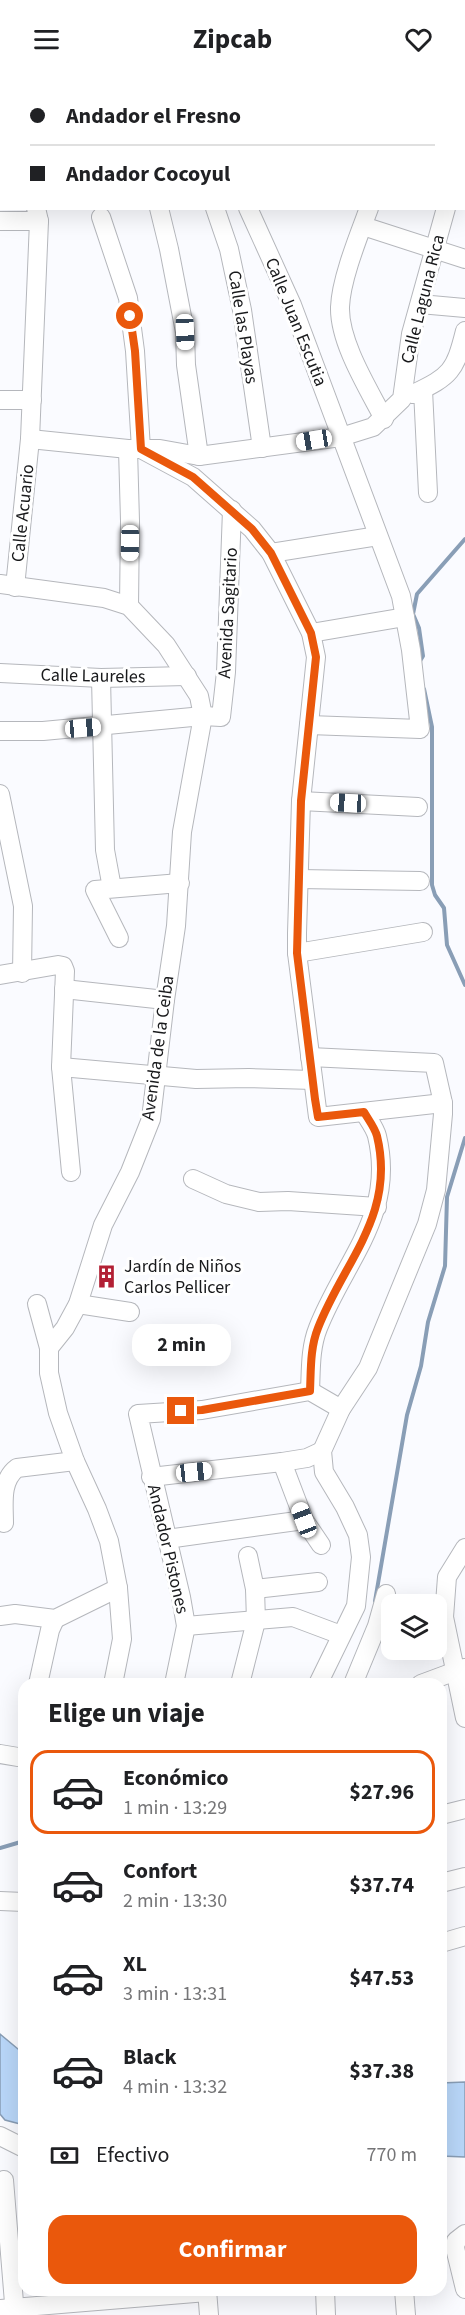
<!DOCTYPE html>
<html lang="es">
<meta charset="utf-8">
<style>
body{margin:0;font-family:"Source Sans 3",sans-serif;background:#f2f2f2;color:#202124;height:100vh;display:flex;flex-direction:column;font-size:22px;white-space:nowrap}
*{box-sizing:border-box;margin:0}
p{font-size:20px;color:#757577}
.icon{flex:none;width:33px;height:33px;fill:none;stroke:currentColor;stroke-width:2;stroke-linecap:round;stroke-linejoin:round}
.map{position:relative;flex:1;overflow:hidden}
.side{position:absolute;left:18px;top:1600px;width:429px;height:618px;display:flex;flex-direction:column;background:#fff;border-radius:18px;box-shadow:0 6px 24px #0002}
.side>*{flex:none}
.banner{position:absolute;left:0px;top:0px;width:465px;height:132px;box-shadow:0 6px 24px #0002;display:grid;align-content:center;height:132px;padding:0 30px;background:#fff}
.controls{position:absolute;left:381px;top:1516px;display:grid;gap:12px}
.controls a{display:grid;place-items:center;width:66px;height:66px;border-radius:12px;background:#fff;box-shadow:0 6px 24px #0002;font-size:30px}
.end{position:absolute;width:27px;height:27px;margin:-14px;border:8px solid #ea580c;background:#fff;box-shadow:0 0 0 3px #fff}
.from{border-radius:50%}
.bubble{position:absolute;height:42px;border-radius:18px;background:#fff;box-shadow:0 6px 24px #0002;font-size:20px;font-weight:700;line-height:42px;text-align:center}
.car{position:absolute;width:18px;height:36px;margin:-18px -9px;border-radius:8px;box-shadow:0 0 4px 2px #0007;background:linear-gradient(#fff 24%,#345 0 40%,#fff 0 76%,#345 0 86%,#fff 0)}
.banner b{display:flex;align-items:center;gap:21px;height:57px;font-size:22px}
.banner b+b{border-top:2px solid #e0e0e0}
.banner i{width:15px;height:15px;background:#202124}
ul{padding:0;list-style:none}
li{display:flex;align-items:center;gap:18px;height:84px;margin:0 12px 9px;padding:0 18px;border:3px solid transparent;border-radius:18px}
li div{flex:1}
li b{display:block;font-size:22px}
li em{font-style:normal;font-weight:700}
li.active{border-color:#ea580c}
li>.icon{width:54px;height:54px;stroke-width:1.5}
h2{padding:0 30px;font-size:27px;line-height:72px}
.pay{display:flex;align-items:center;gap:15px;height:66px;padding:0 30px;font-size:22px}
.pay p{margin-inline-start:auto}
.primary-button{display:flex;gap:12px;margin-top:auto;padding:12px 30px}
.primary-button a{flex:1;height:69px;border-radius:18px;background:#ea580c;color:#fff;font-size:24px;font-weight:700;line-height:69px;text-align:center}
header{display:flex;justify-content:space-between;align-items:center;height:78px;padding:0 30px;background:#fff;font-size:27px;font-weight:700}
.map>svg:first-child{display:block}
.water{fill:#b9d7f9;stroke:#899eb6;stroke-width:1.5}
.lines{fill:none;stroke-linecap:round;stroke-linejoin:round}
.stream{stroke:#899eb6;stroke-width:4}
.minor-casing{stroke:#b5b7bc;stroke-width:20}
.minor{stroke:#fff;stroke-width:18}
.route{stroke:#ea580c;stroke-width:8}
.labels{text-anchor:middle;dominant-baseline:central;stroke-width:6;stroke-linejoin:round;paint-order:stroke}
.street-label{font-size:18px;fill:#18191b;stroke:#fff}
.poi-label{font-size:18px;fill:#18191b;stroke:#fff;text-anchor:start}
</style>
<header><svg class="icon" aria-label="menu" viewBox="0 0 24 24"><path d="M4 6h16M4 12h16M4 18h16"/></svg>Zipcab<svg class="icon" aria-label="heart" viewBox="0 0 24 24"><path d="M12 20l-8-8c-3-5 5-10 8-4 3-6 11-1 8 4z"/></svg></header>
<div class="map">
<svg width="465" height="2237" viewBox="0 0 465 2237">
<rect width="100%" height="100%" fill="#fafbff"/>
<!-- water -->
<g class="water">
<polygon points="0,1956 24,1976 24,2047 5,2042 0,2036"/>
<polygon points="465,2004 465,2079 441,2078 441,2005"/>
</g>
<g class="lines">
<!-- stream -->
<g class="stream">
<polyline points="420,583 423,578 419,550 413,536 417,516 465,461"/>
<polyline points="424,611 432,649 432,807 435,817 444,830 447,867 465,907"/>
<polyline points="375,1523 407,1337 421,1288 428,1244 445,1188 447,1119 465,1060"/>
<polyline points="0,1770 24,1763"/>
</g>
<defs>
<g id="minor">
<polyline points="78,0 85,2"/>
<polyline points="355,0 359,2"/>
<polyline points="136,2 136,0"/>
<polyline points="197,2 197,0"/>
<polyline points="261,2 261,0"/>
<polyline points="316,2 317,0"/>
<polyline points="402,2 403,0"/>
<polyline points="464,45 465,45"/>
<polyline points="464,76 465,72"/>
<polyline points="464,95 465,96"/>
<polyline points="159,130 169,171 185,254 186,287 199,378"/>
<polyline points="215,130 229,171 242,232 262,370"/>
<polyline points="248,130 292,227 401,518 411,572 420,651 309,647"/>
<path d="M 369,130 C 359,157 341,201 340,229 C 339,264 368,310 384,341"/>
<polyline points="101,139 128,220 135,273 141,371 193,399 252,451 271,475 311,555 316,579 301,723 297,855 297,875 318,1039 443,1025"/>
<polyline points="0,143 39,143"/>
<polyline points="363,148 465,181"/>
<polyline points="420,226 465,230"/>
<polyline points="423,312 428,415"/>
<path d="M 413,316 C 451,298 455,293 465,253"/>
<polyline points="0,322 32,322"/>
<polyline points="30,361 128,371 160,371 199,378 341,359 373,349 402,321 411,256 446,130"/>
<polyline points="128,371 130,443 129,528"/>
<polyline points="271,475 378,458"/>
<polyline points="0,506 104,520 129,528 166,567 199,618 203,638 182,754 176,848 165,922 151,1041 130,1094 103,1147 78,1226 65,1250 49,1270 49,1295 58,1335 75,1383 97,1431 109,1463 118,1510 122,1561 113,1606"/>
<polyline points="15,509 30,361 39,143 36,130"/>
<polyline points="311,555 405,539"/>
<polyline points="0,595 101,600 187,598"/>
<polyline points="101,600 105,772 112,810"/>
<polyline points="0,653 43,653 203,638 221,639 226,594 232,432"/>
<polyline points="0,716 23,828 22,895"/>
<polyline points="301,723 418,729"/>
<polyline points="299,801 420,803"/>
<polyline points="119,860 95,812 180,805"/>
<polyline points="297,875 423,854"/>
<polyline points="0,897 58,887 63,888 65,893 61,989 71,1094"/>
<polyline points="64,911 165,922"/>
<polyline points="310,979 434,985 443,1025 443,1036 436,1112 427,1146 368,1290 341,1331 322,1373 324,1394 345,1429 358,1457 361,1479 356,1528 318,1606"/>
<polyline points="61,989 196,1001 249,1000 313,1002"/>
<polyline points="193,1101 226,1116 259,1124 288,1123 377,1129"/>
<polyline points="37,1226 49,1270"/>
<polyline points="78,1226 130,1234"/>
<path d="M 310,1313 C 311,1292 310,1270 318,1250 C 344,1183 396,1137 377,1058 C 375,1050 368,1041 364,1034"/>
<polyline points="282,1384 304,1442 321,1467"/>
<polyline points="151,1399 282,1384 307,1380 322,1373"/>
<path d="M 4,1445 C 4,1426 0,1403 17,1390 L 75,1383"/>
<polyline points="167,1461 304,1442"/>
<polyline points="465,1470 447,1499 444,1539 465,1640"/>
<polyline points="255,1511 318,1504"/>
<polyline points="0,1538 15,1536 55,1541 118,1510"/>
<polyline points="186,1548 293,1539 341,1557"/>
<polyline points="38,1606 50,1552 55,1541"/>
<polyline points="174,1606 186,1548 181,1519 138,1336 202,1332 310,1313 341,1331"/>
<polyline points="240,1606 256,1543 255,1511 248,1478"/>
<polyline points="353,1606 377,1548 386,1516"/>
<polyline points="421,1606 464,1590"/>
<polyline points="0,1676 24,1680"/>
<polyline points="441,1737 465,1731"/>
<polyline points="441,1805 465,1799"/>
<polyline points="0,1823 24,1824"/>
<polyline points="441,1865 465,1858"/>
<polyline points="0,2058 24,2070"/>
<polyline points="4,2102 15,2237"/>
<polyline points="465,2156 456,2163 455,2170 465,2211"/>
<polyline points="207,2212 209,2237"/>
<polyline points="325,2212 326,2237"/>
<polyline points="404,2212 406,2237"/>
<polyline points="0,2231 207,2214"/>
</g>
</defs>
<!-- minor casing -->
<use href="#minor" class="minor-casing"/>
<!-- minor -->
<use href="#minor" class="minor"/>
</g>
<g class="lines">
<!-- route -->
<path class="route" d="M 130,238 L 135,273 L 141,371 L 193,399 L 252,451 L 271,475 L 311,555 L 316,579 L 301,723 L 297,875 L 315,1021 L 318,1039 L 364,1034 C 368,1041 375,1050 377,1058 C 396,1137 344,1183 318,1250 C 310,1270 311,1292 310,1313 L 202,1332 L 181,1333"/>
</g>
<!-- icons -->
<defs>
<symbol id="building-bare" viewBox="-9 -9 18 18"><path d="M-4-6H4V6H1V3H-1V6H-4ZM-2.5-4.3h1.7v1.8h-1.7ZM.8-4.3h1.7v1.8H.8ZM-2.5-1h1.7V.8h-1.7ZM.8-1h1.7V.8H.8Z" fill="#b21f34" stroke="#fff" stroke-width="2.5" paint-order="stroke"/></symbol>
</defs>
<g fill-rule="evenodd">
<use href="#building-bare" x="90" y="1182" width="33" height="33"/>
</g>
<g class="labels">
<!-- street labels -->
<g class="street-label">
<text transform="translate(423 221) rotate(-76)">Calle Laguna Rica</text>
<text transform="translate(296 244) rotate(68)">Calle Juan Escutia</text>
<text transform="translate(243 249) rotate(81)">Calle las Playas</text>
<text transform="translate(23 435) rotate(-84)">Calle Acuario</text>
<text transform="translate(228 535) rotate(-87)">Avenida Sagitario</text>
<text transform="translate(93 598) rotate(1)">Calle Laureles</text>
<text transform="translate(158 970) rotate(-82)">Avenida de la Ceiba</text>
<text transform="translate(168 1471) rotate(77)">Andador Pistones</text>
</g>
<!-- poi labels -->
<g class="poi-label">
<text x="124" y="1188">Jardín de Niños<tspan x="124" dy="21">Carlos Pellicer</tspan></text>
</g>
</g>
</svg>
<div class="controls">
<a><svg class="icon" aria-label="layers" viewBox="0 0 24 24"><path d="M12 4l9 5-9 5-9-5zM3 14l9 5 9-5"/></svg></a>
</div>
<i class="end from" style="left:130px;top:238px"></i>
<i class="end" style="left:181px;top:1333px"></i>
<div class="bubble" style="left:132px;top:1246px;width:99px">2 min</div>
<i class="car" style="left:185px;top:254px;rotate:178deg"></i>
<i class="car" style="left:314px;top:362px;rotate:261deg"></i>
<i class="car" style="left:130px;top:465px;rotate:181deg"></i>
<i class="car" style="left:83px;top:650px;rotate:85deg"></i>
<i class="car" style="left:348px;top:725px;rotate:273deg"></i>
<i class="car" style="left:194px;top:1394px;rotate:84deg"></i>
<i class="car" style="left:304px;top:1442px;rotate:339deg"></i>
<div class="banner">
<b><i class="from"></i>Andador el Fresno</b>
<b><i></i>Andador Cocoyul</b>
</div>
<section class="side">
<h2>Elige un viaje</h2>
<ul>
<li class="active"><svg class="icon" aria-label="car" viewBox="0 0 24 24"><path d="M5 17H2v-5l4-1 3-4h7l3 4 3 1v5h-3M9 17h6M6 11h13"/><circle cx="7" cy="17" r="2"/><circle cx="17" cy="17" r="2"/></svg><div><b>Económico</b><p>1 min · 13:29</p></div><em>$27.96</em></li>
<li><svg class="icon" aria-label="car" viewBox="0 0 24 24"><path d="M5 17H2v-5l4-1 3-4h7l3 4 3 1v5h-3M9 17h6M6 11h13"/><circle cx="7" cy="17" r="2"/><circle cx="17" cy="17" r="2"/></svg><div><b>Confort</b><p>2 min · 13:30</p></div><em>$37.74</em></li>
<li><svg class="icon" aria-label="car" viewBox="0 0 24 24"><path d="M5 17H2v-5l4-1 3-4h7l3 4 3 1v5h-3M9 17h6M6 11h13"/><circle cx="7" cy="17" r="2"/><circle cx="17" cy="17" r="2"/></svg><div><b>XL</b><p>3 min · 13:31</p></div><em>$47.53</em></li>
<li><svg class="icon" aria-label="car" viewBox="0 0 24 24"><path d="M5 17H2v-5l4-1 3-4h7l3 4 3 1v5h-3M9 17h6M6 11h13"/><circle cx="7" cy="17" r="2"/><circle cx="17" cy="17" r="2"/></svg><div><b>Black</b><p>4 min · 13:32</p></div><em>$37.38</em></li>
</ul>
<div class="pay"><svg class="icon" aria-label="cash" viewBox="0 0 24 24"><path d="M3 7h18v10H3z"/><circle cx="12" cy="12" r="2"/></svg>Efectivo<p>770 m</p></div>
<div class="primary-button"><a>Confirmar</a></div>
</section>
</div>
